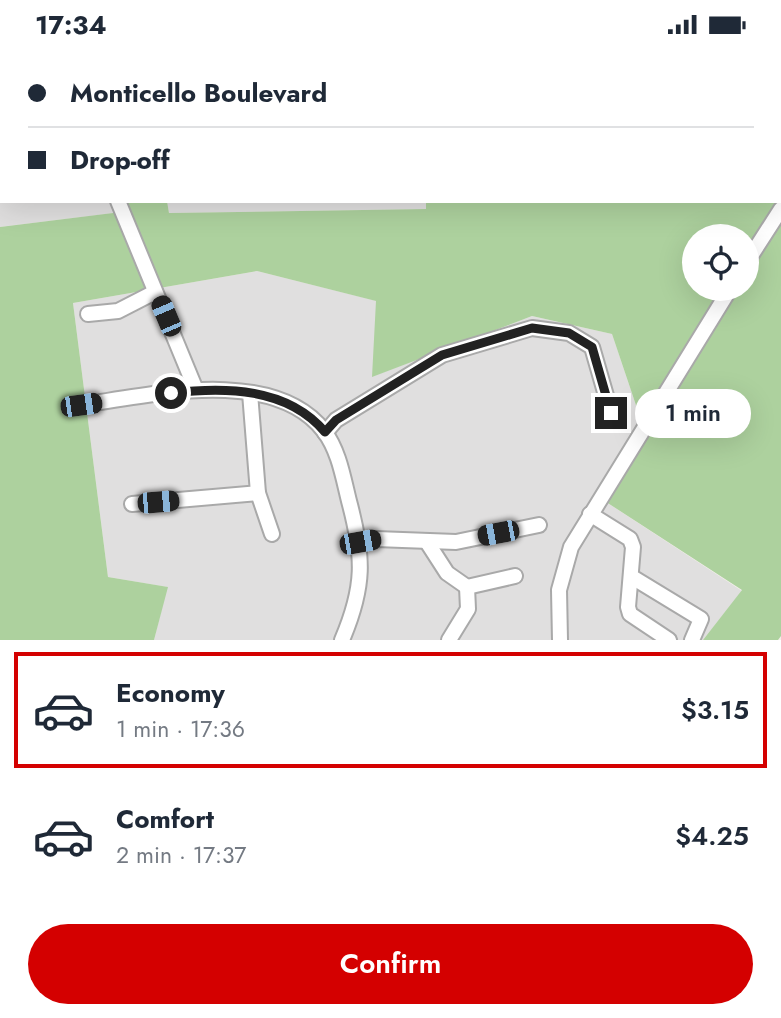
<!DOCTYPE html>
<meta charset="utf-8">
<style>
body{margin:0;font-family:Jost,sans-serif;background:#f6f6f7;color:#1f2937;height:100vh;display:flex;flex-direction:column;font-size:26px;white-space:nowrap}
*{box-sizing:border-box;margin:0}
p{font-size:23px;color:#747a83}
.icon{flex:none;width:38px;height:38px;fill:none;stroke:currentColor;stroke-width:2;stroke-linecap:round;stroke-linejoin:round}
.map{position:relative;height:591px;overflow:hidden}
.side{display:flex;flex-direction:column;background:#fff;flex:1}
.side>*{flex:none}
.guide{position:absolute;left:0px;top:0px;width:782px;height:154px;box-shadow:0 7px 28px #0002;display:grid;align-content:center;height:154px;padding:0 28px;background:#fff}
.buttons{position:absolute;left:682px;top:175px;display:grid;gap:14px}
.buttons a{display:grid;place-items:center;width:77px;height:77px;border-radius:50%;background:#fff;box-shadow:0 7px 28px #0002;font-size:35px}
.end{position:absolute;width:32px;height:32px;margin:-16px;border:9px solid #222;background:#fff;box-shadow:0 0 0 4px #fff}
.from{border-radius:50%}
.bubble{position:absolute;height:49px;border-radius:24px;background:#fff;box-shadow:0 7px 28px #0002;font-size:23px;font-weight:600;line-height:49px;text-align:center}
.car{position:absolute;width:21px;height:42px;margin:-21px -10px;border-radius:9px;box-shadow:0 0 5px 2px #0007;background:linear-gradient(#222 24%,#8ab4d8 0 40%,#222 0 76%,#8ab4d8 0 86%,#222 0)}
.guide b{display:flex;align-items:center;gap:24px;height:66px;font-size:26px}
.guide b+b{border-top:2px solid #e0e1e3}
.guide i{width:18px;height:18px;background:#1f2937}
ul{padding:12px 0 0;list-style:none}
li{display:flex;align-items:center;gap:21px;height:116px;margin:0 14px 10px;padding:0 14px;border:4px solid transparent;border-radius:0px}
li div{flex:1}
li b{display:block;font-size:26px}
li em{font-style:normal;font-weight:600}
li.on{border-color:#d40000}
li>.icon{width:63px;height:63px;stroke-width:1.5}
.primary-button{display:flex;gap:14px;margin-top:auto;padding:14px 28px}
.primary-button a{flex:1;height:80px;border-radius:42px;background:#d40000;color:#fff;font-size:28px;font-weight:600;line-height:80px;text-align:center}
.status{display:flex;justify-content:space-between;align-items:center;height:49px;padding:0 35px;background:#fff;direction:ltr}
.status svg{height:19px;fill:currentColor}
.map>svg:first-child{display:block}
.residential{fill:#e0dfdf}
.forest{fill:#add19e;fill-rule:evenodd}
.building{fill:#c7bfb8;stroke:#8b8681;stroke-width:2}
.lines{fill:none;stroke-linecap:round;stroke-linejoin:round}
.minor-casing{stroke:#a9a9a9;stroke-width:18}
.minor{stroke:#fff;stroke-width:14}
.route{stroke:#222;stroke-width:9}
</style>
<div class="status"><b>17:34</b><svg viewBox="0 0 49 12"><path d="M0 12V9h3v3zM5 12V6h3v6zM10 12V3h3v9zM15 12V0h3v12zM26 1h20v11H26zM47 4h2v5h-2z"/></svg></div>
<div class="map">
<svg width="781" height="591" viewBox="0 0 781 591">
<rect width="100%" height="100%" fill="#f2efe9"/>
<!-- residential -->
<g class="residential">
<polygon points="0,78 2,152 118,152 122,163 0,178"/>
<polygon points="167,152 426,152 426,160 169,164"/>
<polygon points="257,222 377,252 373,327 532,267 612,285 643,377 600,449 742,542 703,591 154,591 167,538 108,528 73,254"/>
</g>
<!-- forest -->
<path class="forest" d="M 781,81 L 781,587 L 778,591 L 703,591 L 742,541 L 600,449 L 643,377 L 612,285 L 532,267 L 372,328 L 376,252 L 257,222 L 73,254 L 108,528 L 168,538 L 154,591 L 0,591 L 0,178 L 121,163 L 118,152 L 167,152 L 169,164 L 426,160 L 426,152 L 780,152 ZM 695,187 L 747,187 L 747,240 L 695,240 Z"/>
<!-- building -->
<polygon class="building" points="0,0 10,0 10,2 2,2 2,33 0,33"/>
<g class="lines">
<defs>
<g id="minor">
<polyline points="54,0 55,2"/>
<polyline points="764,0 767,2"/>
<polyline points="336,2 336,0"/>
<polyline points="463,2 464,0"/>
<polyline points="780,10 781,10"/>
<polyline points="0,78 2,78"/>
<polyline points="780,81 781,81"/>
<polyline points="118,152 196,341"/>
<polyline points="747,213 781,160"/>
<polyline points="88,265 118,262 155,243"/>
<path d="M 81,356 C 151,346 274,317 324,382 C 339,402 343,428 349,452 C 364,508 365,537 342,591"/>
<polyline points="325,384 336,371 442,306 532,279 569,284 592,298 611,364"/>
<polyline points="258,444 272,485"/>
<polyline points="132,455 258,444 250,344"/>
<polyline points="590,465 630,490 633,498 628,558 630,565 669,591"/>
<polyline points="360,493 376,490 456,493 539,476"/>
<polyline points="427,493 447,524 467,538 515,527"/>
<polyline points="632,528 701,570 692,591"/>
<polyline points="449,591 468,560 467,538"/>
<polyline points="560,591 559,541 571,498 730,240"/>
</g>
</defs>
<!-- minor casing -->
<use href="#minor" class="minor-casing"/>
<!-- minor -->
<use href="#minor" class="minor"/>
</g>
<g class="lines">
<!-- route -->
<path class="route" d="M 171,344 C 225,338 287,338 325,383 L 336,371 L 442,306 L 532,279 L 569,284 L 592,298 L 611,364"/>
</g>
</svg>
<div class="buttons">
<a><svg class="icon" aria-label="locate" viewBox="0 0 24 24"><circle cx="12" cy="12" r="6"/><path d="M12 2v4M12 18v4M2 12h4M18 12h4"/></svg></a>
</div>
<i class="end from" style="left:171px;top:344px"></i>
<i class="end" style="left:611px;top:364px"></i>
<div class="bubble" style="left:635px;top:340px;width:116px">1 min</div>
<i class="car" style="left:166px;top:267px;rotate:337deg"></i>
<i class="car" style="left:81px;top:356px;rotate:82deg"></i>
<i class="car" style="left:158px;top:453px;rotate:85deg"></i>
<i class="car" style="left:498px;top:484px;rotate:259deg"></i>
<i class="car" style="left:360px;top:493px;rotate:80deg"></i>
<div class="guide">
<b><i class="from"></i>Monticello Boulevard</b>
<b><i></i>Drop-off</b>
</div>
</div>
<section class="side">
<ul>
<li class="on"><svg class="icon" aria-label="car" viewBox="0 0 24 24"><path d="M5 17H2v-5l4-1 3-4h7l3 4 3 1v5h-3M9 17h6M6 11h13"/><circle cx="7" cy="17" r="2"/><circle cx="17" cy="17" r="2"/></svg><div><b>Economy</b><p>1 min · 17:36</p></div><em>$3.15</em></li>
<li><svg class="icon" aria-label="car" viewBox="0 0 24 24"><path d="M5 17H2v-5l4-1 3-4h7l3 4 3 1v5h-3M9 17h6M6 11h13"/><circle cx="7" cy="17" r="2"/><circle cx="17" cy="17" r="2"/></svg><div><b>Comfort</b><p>2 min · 17:37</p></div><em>$4.25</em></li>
</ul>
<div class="primary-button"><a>Confirm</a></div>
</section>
